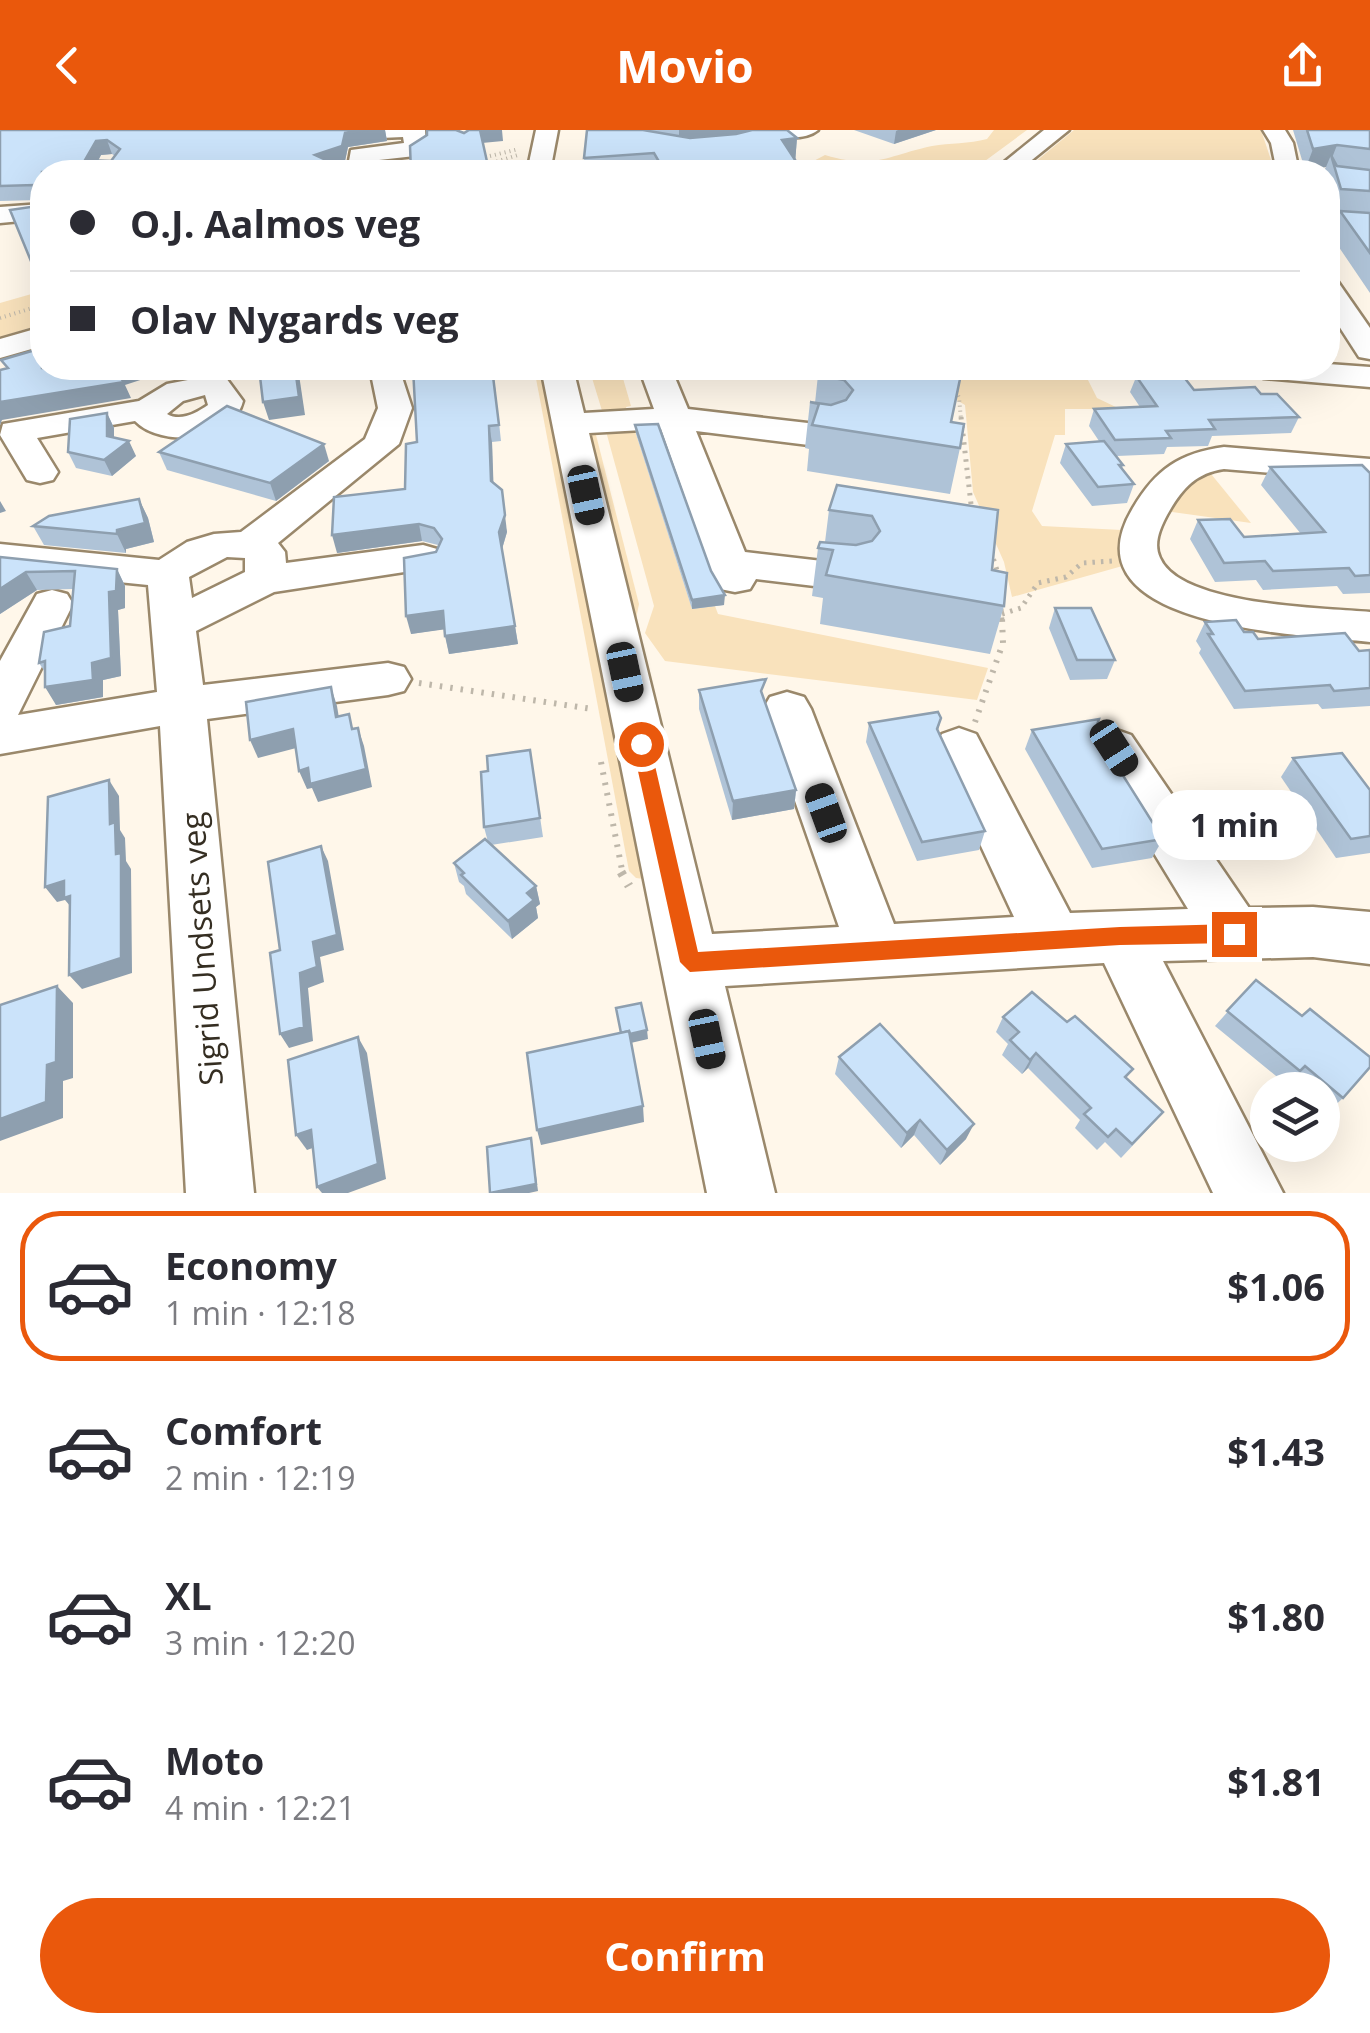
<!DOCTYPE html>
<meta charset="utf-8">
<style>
body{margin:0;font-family:"Open Sans",sans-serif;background:#f7f7f7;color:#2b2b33;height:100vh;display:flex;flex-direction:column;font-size:38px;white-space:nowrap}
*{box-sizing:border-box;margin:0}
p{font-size:32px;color:#7c7c81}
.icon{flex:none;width:55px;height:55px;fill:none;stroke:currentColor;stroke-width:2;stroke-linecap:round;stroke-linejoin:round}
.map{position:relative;height:1063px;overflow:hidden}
.details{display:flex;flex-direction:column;background:#fff;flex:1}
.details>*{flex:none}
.hud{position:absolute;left:30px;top:30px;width:1310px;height:220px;border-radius:40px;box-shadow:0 10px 40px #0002;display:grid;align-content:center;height:220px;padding:0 40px;background:#fff}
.tools{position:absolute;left:1250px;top:942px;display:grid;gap:20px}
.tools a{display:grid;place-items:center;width:90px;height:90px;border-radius:50%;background:#fff;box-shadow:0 10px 40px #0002;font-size:50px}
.end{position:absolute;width:45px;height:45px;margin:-22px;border:12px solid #ea580c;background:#fff;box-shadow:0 0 0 5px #fff}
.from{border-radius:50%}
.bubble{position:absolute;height:70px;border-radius:35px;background:#fff;box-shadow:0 10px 40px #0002;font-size:32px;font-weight:700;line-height:70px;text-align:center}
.car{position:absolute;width:30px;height:60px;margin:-30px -15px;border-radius:12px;box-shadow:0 0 8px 2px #0007;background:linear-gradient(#222 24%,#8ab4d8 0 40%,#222 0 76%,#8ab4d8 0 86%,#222 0)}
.hud b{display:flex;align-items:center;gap:35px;height:95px;font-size:38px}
.hud b+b{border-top:2px solid #e1e1e2}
.hud i{width:25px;height:25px;background:#2b2b33}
ul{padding:18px 0 0;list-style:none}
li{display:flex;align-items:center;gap:30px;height:150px;margin:0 20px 15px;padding:0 20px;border:5px solid transparent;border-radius:40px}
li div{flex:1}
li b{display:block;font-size:38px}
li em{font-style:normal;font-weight:700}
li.current{border-color:#ea580c}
li>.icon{width:90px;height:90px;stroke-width:1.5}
.action{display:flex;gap:20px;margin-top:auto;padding:20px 40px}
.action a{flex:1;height:115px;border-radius:60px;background:#ea580c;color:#fff;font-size:40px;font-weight:700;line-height:115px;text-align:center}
header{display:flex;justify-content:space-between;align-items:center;height:130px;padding:0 40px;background:#ea580c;color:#fff;font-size:45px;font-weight:700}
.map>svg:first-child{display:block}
.green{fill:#f9e2bc}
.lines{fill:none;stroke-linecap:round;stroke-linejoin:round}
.minor-casing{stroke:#9a886b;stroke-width:5}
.path-far3{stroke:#beb7aa;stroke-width:4;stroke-dasharray:1 4;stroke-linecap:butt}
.path-far2{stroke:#beb7aa;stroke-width:5;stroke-dasharray:2.5 6;stroke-linecap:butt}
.path-far1{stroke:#beb7aa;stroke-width:6;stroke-dasharray:2.5 8;stroke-linecap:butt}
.path{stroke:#beb7aa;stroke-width:9;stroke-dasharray:4 10;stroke-linecap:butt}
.minor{fill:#fff;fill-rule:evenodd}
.wall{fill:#afc3d7;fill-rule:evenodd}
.shaded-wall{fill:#8e9faf}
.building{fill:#cbe3fa;stroke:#8e9faf;stroke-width:2.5;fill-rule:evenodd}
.route{fill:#ea580c}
.labels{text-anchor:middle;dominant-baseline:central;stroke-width:9;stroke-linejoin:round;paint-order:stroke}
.near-street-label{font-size:32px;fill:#352e22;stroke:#fff}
</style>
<header><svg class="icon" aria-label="back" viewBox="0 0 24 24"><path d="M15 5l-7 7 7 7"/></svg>Movio<svg class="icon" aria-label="share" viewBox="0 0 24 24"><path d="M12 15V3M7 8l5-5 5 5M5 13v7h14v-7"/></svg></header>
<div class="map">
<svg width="1370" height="1063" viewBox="0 0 1370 1063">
<rect width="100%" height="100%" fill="#fff7ea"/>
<!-- green -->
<g class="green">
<path d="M 994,0 L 1027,0 L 970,42 L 753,42 L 806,35 L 825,25 C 876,40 885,26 932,16 C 950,13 969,14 987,9 Z"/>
<polygon points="1074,0 1261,0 1275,42 1023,42"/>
<polygon points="42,161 42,194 0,207 0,173"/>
<polygon points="534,238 543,238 644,749 636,748 629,741"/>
<polygon points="589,238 620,238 631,276 626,277 627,281 603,284"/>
<polygon points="792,238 1097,238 1097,246 1087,248 1097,268 1120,279 1065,279 1065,305 1055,305 1032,381 1042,396 1122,400 1126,435 1012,467 1004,432 973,362 965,275 950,266 813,248"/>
<polygon points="634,298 692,479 715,476 718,484 988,538 977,570 665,531 645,503 654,476 607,305 607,300"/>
<polygon points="583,301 595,301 639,474 635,494"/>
<polygon points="1207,339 1251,393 1165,381 1174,366"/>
</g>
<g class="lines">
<defs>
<g id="minor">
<polygon points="327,0 425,0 426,19 415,26 370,31 369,42 347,42 351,20 404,13 403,7 336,10 328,8"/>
<polygon points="536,0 558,0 550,42 527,42"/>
<path d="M 765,0 L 818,0 C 806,10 777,10 765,0 Z"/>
<polygon points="1044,0 1069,0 1017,42 992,42"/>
<polygon points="1263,0 1285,0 1293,13 1299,42 1277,42 1271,13"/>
<polygon points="42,74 42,89 0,93 0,77"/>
<polygon points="1328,84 1370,87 1370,103 1328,100"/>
<polygon points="1328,149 1338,152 1370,198 1370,229 1359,227 1328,179"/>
<polygon points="42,197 42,216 0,228 0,209"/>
<polygon points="1328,234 1370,237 1370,257 1264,248 1253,245 1248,238 1328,238"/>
<path d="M 375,238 L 399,238 L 412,278 L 399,314 L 278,413 L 285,422 L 286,433 L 423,415 L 437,419 L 443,428 L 437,437 L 274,462 L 196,501 L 203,555 L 388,533 L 404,537 L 411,549 L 404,561 L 388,565 L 207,589 L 254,1063 L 186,1063 L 160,596 L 0,624 L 0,531 L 37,464 L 52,460 L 67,464 L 73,474 L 18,585 L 157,562 L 148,455 L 0,440 L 0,414 L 159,430 L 187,412 L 214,404 L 241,402 L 365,309 L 378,278 L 371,244 ZM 227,427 L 245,428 L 245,442 L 192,468 L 189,447 Z"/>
<polygon points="541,238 573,238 584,283 654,279 639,238 671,238 688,279 825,295 837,299 843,306 837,313 825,317 696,301 745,422 848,434 863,438 869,447 863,456 848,460 756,449 750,459 735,462 720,459 714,449 661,299 589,303 712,804 839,797 763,579 770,567 787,562 804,567 811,579 894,794 1014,787 935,617 942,604 959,598 976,604 1070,783 1188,779 1090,618 1097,605 1114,599 1131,605 1249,778 1313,777 1370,782 1370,834 1313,827 1163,831 1283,1063 1213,1063 1104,833 725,856 775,1063 707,1063"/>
<path d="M 214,245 L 226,248 L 243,271 C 233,312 161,318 135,291 L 37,308 L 58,342 L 53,350 L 40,353 L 27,350 L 0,305 L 3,294 L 139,271 L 167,254 ZM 205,265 L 208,275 C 196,283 181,292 167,284 L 183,271 Z"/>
<path d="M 1224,317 L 1370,329 L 1370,351 L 1224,339 C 1195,343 1181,360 1167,385 C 1160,398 1153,414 1160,428 C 1181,476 1324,478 1370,482 L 1370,512 C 1303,505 1061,498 1133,378 C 1156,339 1180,323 1224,317 Z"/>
</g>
</defs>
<!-- minor casing -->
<use href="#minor" class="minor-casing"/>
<!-- path-far3 -->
<g class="path-far3">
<polyline points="490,26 519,19"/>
<polyline points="492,33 518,25"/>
<polyline points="1061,42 1091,38 1097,42"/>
<polyline points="0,188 42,175"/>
<polyline points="947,238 959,268 961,289"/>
<polyline points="1194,238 1237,246"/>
</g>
<!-- path-far2 -->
<g class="path-far2">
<polyline points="961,287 972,383"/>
<polyline points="991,421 999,447"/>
<polyline points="1001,479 1002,491"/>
<polyline points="1002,484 1021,478 1038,453 1066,447 1082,433 1112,431"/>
</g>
<!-- path-far1 -->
<g class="path-far1">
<polyline points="419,553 592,579"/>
<polyline points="975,592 1003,513 1002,488"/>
<polyline points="601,632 623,745"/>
</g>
<!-- path -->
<polyline class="path" points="621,742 629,756"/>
<!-- minor -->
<use href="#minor" class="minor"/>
</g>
<!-- wall -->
<g class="wall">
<path d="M 0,0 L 385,0 L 387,11 L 348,17 L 345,31 L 334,34 L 42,42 L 42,152 L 41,153 L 39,70 L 0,71 ZM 112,24 L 115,26 L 111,31 L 98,31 L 101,25 Z"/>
<polygon points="587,0 787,0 797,8 795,31 803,42 585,42 584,28"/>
<polygon points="854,0 936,0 894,14"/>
<polygon points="1293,0 1370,0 1370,163 1330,104 1340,81 1342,81 1331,80 1328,66 1328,42 1323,42 1326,37 1305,40"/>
<polygon points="400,238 493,238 501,311 492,312 493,352 507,402 502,419 518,514 449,524 444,499 411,504 438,415 422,411 337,423 405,359 417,312 413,246 406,248"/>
<polygon points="821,238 951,292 960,318 950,364 807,341 809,319 805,318 810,272 815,273 818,245"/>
<polygon points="1139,240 1194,260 1261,264 1299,287 1291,303 1212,306 1208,316 1167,317 1164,324 1117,326 1123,335 1122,339 1134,354 1127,373 1092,376 1060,333 1066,314 1099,311 1089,296 1094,279 1140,277 1130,262"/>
<polygon points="107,283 114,298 114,308 136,326 112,346 76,338 68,322"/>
<polygon points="635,295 724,475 692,479 636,304"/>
<polygon points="159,322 329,331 276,371 167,340"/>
<polygon points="1270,337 1370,343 1370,463 1343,464 1337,456 1263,460 1256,450 1215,452 1190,409 1198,390 1244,407 1301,404 1261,355"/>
<polygon points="837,355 992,440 1004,476 990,524 820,494 823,468 812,466 818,418 825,412 829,380"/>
<polygon points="139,369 148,388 154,412 126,419 126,423 44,415 33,396"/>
<polygon points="0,427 117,439 125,456 125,478 118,480 121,546 103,550 103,567 56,575 45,542 39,533 70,496 73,459 37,460 0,484"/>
<polygon points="1055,478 1115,530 1107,549 1070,550 1049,498"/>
<polygon points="1205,492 1244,502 1258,509 1359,521 1370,520 1370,576 1322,579 1318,574 1234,579 1199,523 1201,519 1196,511"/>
<polygon points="699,560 764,570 796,660 794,679 732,690 699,579"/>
<polygon points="941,588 938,601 985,701 979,720 917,731 866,612 869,593"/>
<polygon points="1032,600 1163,709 1152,728 1092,738 1025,619"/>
<polygon points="530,620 543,707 491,715 536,756 540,774 536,777 538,788 512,809 466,764 464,756 459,752 454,733 488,712 484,697 488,641"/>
<polygon points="1293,628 1370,660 1370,723 1336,728 1281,647"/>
<polygon points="1256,850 1343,968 1328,982 1322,977 1322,960 1303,960 1291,950 1287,955 1215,896"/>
<polygon points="1003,887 1067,892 1133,939 1126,948 1151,996 1121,1028 1105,1012 1097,1020 1075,998 1080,990 1028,938 1022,944 1002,925 1008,914 996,902"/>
<polygon points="839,927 966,1009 940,1035 914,1005 901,1018 835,944"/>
</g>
<!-- shaded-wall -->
<g class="shaded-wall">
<polygon points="368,0 385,0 387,11 348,17 345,31 318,39 315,25 345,3"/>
<polygon points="480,0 502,0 503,11 482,13"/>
<polygon points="679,0 759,0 679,14"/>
<polygon points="898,0 936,0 894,14 896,1"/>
<polygon points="797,8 795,34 782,10"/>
<polygon points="107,10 112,24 101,25 92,42 85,30 96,11"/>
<polygon points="1337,15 1332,28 1331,25 1326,37 1305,40 1313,19"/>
<polygon points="337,35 339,42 314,42"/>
<polygon points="488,36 488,42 422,42"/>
<polygon points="42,134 42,152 41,153 33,136"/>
<polygon points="119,238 174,239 125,255 131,268 2,290 0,295 0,272"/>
<polygon points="295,238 298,238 305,285 269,290 263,272"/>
<polygon points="404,238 414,238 416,246 406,248"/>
<polygon points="107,283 114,298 114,322 107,306"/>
<polygon points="489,296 492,312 494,368 491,351"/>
<polygon points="129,311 136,326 112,346 104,330"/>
<polygon points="324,314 329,331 276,371 270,353"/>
<polygon points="502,360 507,402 502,419 499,402"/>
<polygon points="139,369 148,388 154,412 126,419 126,423 117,404 117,400"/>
<polygon points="0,371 6,381 0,383"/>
<polygon points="419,394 422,411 337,423 332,405"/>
<polygon points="117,439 125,456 125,478 118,480 121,546 103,550 103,567 56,575 45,557 92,533 109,462"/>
<polygon points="26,442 37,460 0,484 0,459"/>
<polygon points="725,465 724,475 692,479 692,470"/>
<polygon points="443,481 447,499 411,504 406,486"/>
<polygon points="515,496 518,514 449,524 445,506"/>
<polygon points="331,557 337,576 342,606 336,587"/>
<polygon points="358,598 364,616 372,657 318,672 312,658 307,659 299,641"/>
<polygon points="293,599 300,617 258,628 250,610"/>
<polygon points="109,650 119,666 120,700 125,708 126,731 131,739 132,843 82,859 69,845 116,724 110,694"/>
<polygon points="796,660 794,679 732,690 733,671"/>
<polygon points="321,716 328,731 344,820 320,827 324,852 308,858 313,911 289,918 280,904 300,843 313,812"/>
<polygon points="64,751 76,783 65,770 57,772 45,757"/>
<polygon points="536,756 540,774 536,777 538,788 512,809 508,791 527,763"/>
<polygon points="57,856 73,873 73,948 63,951 63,988 0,1011 0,989 47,935"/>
<polygon points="647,900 648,909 622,915 621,906"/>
<polygon points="358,907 367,923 386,1049 348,1063 322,1063 317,1057"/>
<polygon points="1036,923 1028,938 1022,944 1030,930"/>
<polygon points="643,976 644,992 541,1015 537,1000"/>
<polygon points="920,990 914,1005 901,1018 907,1003"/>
<polygon points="974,994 966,1009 940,1035 947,1020"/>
<polygon points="311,1000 321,1015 307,1020 296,1005"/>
<polygon points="531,1008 538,1061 529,1063 493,1063"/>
</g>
<!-- building -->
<g class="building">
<path d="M 0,0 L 368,0 L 345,3 L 342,16 L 315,25 L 337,35 L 314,42 L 42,42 L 42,134 L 33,136 L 10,80 L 38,76 L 39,59 L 35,55 L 0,56 ZM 107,10 L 120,19 L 111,31 L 85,30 L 96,11 Z"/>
<polygon points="427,0 456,0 464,3 469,0 480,0 488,36 411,42 410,16 427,5"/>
<polygon points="587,0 643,0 690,8 736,4 752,0 787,0 797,8 782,10 803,42 665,42 654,23 584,28"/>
<polygon points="1307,0 1370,0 1370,19 1337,15 1313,19"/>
<polygon points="1331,25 1337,36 1370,40 1370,61 1341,59"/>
<polygon points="1193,34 1247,38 1250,42 1196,42"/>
<polygon points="1340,81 1370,83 1370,123"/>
<polygon points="42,218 42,238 119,238 113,239 124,252 0,272 0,240 8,238 1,230"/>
<polygon points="259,238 295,238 299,267 263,272"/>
<polygon points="413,238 492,238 499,295 489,296 491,351 502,360 505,385 499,402 515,496 445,506 443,481 406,486 404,428 436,422 442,409 434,398 419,394 332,405 334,367 405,359 406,314 417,312"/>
<polygon points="821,238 878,238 960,249 951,292 964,294 960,318 812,295 819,274 810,272 831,275 846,270 853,260 844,250 818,245"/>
<polygon points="1139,240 1172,240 1180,242 1194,260 1255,257 1261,264 1277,264 1299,287 1209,290 1215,299 1166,301 1171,308 1115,310 1094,279 1157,276 1136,246 1143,246"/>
<polygon points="227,276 324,314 270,353 159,322"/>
<polygon points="107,283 107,306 129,311 104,330 68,322 70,289"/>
<polygon points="658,294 711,441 725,465 692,470 635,295"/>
<polygon points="1104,311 1123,335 1119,335 1134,354 1098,357 1066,314"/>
<polygon points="1362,335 1370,343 1370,445 1355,446 1349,438 1273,441 1265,431 1224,433 1198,390 1230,389 1244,407 1325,402 1270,337"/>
<polygon points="837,355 998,380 992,440 1007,443 1004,476 826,445 833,420 818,418 820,412 856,415 872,411 880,401 872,386 829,380"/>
<polygon points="139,369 145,393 117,400 117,404 33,396 49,386"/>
<polygon points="0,427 117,439 116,461 109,462 111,528 92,533 93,550 45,557 45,531 39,533 44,502 70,496 75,441 26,442 0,459"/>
<polygon points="1055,478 1091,478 1115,530 1077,530"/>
<polygon points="1236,490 1244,502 1253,502 1258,509 1345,503 1359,521 1370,520 1370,558 1334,561 1330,555 1245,561 1208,504 1213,504 1205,492"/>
<polygon points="766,549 761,561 796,660 733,671 699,560"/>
<polygon points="331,557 336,587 349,584 352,599 358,598 366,639 310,654 308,638 299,641 293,599 250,610 246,572"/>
<polygon points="938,582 941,588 937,599 985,701 922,712 869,593"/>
<polygon points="1099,589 1095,601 1163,709 1102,719 1032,600"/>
<polygon points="530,620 540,688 484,697 481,642 488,641 487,626"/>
<polygon points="1342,623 1370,660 1370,706 1351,709 1293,628"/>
<polygon points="109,650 110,694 115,692 116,724 121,723 121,828 69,845 70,766 64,768 64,751 45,757 48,667"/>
<polygon points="485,709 536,756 527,763 534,770 508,791 461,745 464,743 454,733"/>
<polygon points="321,716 337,805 313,812 317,837 300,843 304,897 280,904 270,823 280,820 268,732"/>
<polygon points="1256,850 1302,886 1310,879 1370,927 1370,937 1343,968 1305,936 1300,941 1227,881"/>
<polygon points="57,856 56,932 47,935 46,972 0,989 0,875"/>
<polygon points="1032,862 1067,892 1075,886 1133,939 1125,947 1163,982 1132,1014 1116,999 1108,1007 1084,984 1091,978 1036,923 1030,930 1010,910 1019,902 1003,887"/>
<polygon points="641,873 647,900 630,904 629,901 621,903 616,878"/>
<polygon points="880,894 974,994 947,1020 920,990 907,1003 839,927"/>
<polygon points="629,901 643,976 537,1000 527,923"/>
<polygon points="358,907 378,1034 317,1057 311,1000 296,1005 288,930"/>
<polygon points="531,1008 536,1054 490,1063 487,1017"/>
</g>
<!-- route -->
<polygon class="route" points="641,607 650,614 698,822 1120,797 1234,794 1245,804 1234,813 1120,815 690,842 680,832 632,614"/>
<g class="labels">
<!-- near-street labels -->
<g class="near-street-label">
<text transform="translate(201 819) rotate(-94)">Sigrid Undsets veg</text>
</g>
</g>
</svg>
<div class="tools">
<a><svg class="icon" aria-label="layers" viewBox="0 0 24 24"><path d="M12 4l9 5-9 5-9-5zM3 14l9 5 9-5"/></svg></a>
</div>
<i class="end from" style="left:641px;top:614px"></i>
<i class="end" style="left:1234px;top:804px"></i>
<div class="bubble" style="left:1152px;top:660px;width:165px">1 min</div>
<i class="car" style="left:586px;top:365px;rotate:168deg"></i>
<i class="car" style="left:625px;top:542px;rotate:168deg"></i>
<i class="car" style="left:1114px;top:618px;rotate:147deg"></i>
<i class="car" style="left:826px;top:683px;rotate:340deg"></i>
<i class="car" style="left:707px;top:909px;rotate:168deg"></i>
<div class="hud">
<b><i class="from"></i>O.J. Aalmos veg</b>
<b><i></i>Olav Nygards veg</b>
</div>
</div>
<section class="details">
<ul>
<li class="current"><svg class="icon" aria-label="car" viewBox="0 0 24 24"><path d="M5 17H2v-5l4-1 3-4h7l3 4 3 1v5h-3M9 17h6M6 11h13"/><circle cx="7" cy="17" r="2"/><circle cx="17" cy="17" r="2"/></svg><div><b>Economy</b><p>1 min · 12:18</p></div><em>$1.06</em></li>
<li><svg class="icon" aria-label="car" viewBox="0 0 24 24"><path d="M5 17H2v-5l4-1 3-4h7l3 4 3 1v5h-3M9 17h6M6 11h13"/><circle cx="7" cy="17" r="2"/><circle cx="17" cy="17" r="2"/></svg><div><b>Comfort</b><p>2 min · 12:19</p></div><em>$1.43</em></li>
<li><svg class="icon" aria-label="car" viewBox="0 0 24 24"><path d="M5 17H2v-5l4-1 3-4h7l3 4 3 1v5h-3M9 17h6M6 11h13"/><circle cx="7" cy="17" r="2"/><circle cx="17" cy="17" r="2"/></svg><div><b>XL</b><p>3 min · 12:20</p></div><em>$1.80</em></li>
<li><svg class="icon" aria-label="car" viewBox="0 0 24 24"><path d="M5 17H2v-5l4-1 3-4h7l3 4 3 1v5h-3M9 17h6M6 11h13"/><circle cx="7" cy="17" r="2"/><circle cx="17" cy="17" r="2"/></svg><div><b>Moto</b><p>4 min · 12:21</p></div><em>$1.81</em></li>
</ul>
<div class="action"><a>Confirm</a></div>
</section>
